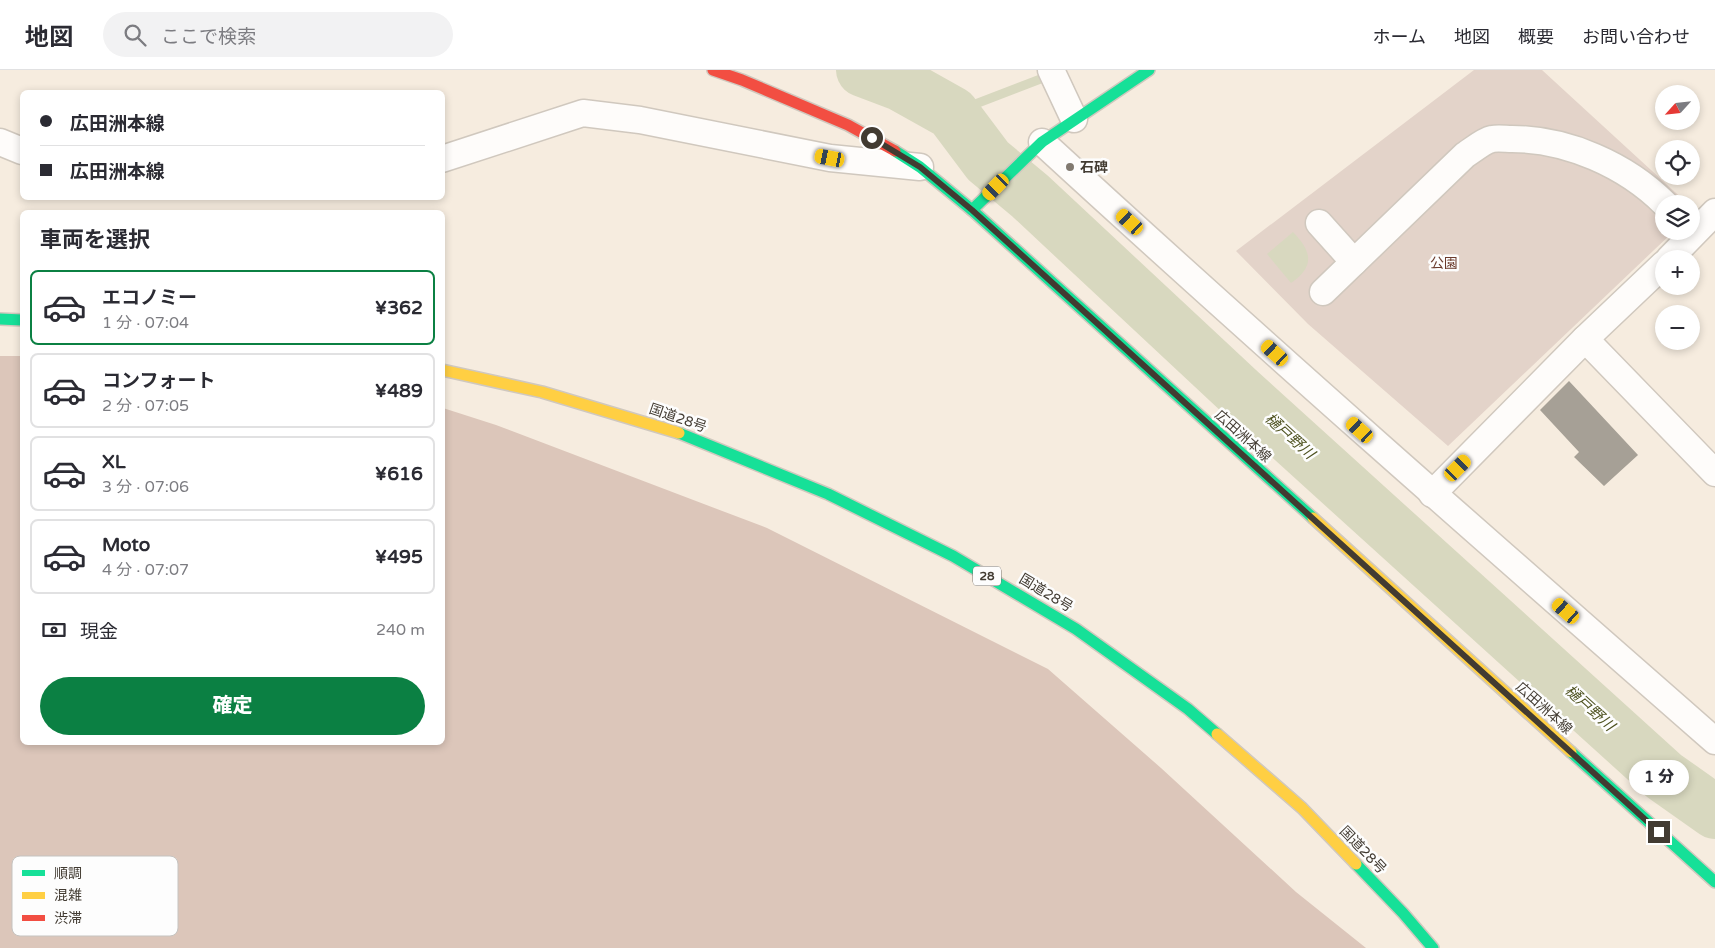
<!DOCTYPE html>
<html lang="ja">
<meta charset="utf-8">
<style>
body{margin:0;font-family:"Varela Round","Noto Sans JP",sans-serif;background:#f2f2f3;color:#2b2b33;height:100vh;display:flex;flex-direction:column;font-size:19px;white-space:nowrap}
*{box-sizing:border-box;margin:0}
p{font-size:16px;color:#7c7c81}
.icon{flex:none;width:28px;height:28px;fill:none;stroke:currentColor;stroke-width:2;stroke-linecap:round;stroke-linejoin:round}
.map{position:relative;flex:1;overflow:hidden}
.details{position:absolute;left:20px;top:140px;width:425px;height:535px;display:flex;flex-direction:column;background:#fff;border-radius:8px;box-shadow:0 2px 8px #0003}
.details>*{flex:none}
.banner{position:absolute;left:20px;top:20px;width:425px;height:110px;border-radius:8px;box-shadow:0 2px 8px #0003;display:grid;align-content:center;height:110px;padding:0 20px;background:#fff}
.needle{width:32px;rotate:243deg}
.controls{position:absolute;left:1655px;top:15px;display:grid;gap:10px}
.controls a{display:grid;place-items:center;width:45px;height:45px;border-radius:50%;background:#fff;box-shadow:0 2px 8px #0003;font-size:25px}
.end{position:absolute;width:22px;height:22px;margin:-11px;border:6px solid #423b32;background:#fff;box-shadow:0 0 0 2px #fff}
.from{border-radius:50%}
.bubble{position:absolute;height:35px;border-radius:18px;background:#fff;box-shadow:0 2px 8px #0003;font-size:16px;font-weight:800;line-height:35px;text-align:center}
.car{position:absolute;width:15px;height:30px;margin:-15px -8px;border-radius:6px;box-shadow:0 0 4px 1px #0007;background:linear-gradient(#f5c518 24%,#345 0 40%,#f5c518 0 76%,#345 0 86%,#f5c518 0)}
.banner b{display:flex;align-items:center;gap:18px;height:48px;font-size:19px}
.banner b+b{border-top:1px solid #e1e1e2}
.banner i{width:12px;height:12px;background:#2b2b33}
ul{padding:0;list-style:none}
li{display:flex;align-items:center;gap:15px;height:75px;margin:0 10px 8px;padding:0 10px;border:2px solid #e1e1e2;border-radius:8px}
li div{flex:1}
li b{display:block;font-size:19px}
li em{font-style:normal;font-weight:800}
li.current{border-color:#0b8043}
li>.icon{width:45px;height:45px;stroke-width:1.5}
h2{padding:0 20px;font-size:22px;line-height:60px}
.pay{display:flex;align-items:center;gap:12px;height:55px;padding:0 20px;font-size:19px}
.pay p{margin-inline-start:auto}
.action{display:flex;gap:10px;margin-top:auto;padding:10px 20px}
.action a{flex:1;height:58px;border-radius:30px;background:#0b8043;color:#fff;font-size:20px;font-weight:800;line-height:58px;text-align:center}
header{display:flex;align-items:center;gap:30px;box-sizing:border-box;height:70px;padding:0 25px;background:#fff;border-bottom:1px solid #e1e1e2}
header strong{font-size:24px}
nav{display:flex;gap:28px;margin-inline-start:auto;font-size:18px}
.search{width:350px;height:45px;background:#f2f2f3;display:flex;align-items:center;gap:12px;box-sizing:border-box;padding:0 18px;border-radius:28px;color:#7c7c81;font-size:19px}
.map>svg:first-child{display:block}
.green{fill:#e3d3c9}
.forest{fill:#dcc6ba}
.water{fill:#d8d8bf}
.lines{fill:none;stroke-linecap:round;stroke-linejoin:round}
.stream{stroke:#d8d8bf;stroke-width:9}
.river{stroke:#d8d8bf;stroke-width:54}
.building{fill:#a6a096}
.street-casing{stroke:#d0c8be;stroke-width:29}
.fast-casing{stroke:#d0c8be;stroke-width:14}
.slow-casing{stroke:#d0c8be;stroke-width:14}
.jam-casing{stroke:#d0c8be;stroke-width:14}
.street{stroke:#fefcfa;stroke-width:26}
.fast{stroke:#16e098;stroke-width:11}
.slow{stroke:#ffcf43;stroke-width:11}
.jam{stroke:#f24e42;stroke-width:11}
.route{stroke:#423b32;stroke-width:6}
.poi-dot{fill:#81796f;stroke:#fdfdfd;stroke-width:2}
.labels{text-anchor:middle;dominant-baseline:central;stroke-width:5;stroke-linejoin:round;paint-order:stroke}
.shield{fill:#fdfdfd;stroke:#7a756f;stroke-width:1}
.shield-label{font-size:12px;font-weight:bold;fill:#423b32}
.poi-label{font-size:14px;font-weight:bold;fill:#423b32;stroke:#fdfdfd;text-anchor:start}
.park-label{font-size:14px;fill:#6b3b2d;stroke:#fdfdfd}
.street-label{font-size:14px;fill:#423b32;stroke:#fdfdfd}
.water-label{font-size:15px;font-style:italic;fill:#4e5220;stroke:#fdfdfd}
.key{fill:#fdfdfd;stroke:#c5c3c0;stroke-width:1}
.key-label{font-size:14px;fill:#423b32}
</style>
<header>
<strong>地図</strong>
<div class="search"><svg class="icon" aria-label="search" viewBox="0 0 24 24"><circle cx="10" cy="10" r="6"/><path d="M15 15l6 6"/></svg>ここで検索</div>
<nav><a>ホーム</a><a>地図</a><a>概要</a><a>お問い合わせ</a></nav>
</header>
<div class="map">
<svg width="1715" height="878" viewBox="0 0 1715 878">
<rect width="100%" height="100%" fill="#f6ecdf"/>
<!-- green -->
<polygon class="green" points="1474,0 1542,0 1688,134 1664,134 1664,161 1674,161 1448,376 1308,254 1236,181"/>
<!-- forest -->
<polygon class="forest" points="0,286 22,286 22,672 442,672 443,338 496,355 767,458 1048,599 1161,698 1296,822 1366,878 0,878"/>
<!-- water -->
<path class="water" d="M 1293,162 C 1312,182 1315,196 1291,213 L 1267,184 Z"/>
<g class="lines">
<!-- stream -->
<polyline class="stream" points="952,43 1051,5"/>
<!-- river -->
<polyline class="river" points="863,0 900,14 952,43 988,91 1030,126 1240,322 1664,706 1715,742"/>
</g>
<!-- building -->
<polygon class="building" points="1569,311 1638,385 1604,416 1574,387 1579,382 1540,340"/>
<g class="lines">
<defs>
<g id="street">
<polyline points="1051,0 1074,49"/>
<polyline points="0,72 22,81"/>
<path d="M 1042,72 C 1263,275 1489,473 1715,671"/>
<polyline points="442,89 583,43 640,50 830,88 920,97"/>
<polyline points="1319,153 1354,192"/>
<polyline points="1669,189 1715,142"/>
<path d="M 1323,222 L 1465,85 C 1473,80 1483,71 1492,69 C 1498,68 1506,69 1512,69 C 1567,69 1626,95 1665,134"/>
<polyline points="1585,269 1715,403"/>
<polyline points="1432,424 1585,269 1664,194"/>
</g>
<g id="fast">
<polyline points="895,81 920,97 972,140 1313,448"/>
<polyline points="972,140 1042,72 1149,0"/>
<polyline points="0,249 22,250"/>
<polyline points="679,363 828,424 953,486 1076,559 1188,639 1217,664"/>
<polyline points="1571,682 1715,812"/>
<polyline points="1356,794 1403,843 1433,878"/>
</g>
<g id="slow">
<polyline points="442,300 542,322 679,363"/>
<polyline points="1313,448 1571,682"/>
<polyline points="1217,664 1302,738 1356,794"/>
</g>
<polyline id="jam" points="713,0 742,10 848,55 895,81"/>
</defs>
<!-- street casing -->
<use href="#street" class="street-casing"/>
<!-- fast casing -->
<use href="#fast" class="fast-casing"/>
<!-- slow casing -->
<use href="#slow" class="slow-casing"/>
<!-- jam casing -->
<use href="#jam" class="jam-casing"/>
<!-- street -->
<use href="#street" class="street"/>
<!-- fast -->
<use href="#fast" class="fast"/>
<!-- slow -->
<use href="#slow" class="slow"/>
<!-- jam -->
<use href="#jam" class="jam"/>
</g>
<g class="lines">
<!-- route -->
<polyline class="route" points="872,68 920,97 972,140 1659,762"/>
</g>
<!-- markers -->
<circle class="poi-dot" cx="1070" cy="97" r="5"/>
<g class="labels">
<!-- shield labels -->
<rect class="shield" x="973" y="496.5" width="28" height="19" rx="4"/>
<g class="shield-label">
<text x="987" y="506">28</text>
</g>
<!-- poi labels -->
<g class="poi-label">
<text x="1080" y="97">石碑</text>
</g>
<!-- park labels -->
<g class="park-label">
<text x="1444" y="193">公園</text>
</g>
<!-- street labels -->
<g class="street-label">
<text transform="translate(678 348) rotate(19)">国道28号</text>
<text transform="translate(1243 366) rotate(42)">広田洲本線</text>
<text transform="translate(1046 523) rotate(31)">国道28号</text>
<text transform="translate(1544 638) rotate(42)">広田洲本線</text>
<text transform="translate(1363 780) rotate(46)">国道28号</text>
</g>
<!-- water labels -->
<g class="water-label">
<text transform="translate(1290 366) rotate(42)">樋戸野川</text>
<text transform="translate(1590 638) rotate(42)">樋戸野川</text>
</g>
</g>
<!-- legend -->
<rect x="12" y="786" width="166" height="80" rx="8" class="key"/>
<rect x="22" y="800" width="23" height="6" fill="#16e098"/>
<rect x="22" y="822" width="23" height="7" fill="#ffcf43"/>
<rect x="22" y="845" width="23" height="6" fill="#f24e42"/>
<g class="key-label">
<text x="54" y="808">順調</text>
<text x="54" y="830">混雑</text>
<text x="54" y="853">渋滞</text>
</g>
</svg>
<div class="controls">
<a><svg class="needle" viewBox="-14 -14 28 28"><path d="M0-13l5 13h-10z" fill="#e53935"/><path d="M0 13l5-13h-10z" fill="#7c7c81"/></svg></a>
<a><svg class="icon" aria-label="locate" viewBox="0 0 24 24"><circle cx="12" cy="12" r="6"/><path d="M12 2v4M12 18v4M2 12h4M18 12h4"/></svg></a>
<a><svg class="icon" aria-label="layers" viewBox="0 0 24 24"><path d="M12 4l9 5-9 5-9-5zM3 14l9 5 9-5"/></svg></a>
<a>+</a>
<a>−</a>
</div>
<i class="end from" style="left:872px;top:68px"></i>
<i class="end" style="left:1659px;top:762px"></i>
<div class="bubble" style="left:1629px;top:690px;width:60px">1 分</div>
<i class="car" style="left:830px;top:88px;rotate:281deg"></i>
<i class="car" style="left:996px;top:117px;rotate:224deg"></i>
<i class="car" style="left:1130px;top:152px;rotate:312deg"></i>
<i class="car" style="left:1275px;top:283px;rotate:312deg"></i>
<i class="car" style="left:1360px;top:360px;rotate:312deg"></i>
<i class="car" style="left:1458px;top:398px;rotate:45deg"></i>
<i class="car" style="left:1566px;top:541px;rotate:311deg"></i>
<div class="banner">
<b><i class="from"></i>広田洲本線</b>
<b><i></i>広田洲本線</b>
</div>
<section class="details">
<h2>車両を選択</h2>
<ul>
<li class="current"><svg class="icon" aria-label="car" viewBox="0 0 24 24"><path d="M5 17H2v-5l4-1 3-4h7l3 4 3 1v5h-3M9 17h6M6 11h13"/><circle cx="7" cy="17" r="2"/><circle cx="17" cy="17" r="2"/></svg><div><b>エコノミー</b><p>1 分 · 07:04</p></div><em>¥362</em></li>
<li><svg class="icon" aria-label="car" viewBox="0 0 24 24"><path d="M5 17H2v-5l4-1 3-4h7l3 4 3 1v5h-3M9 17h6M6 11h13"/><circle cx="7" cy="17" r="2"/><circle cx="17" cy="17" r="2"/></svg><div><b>コンフォート</b><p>2 分 · 07:05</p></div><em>¥489</em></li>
<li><svg class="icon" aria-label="car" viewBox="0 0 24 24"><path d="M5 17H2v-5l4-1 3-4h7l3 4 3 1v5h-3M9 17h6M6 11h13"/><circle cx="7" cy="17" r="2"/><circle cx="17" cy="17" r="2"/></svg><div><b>XL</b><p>3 分 · 07:06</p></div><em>¥616</em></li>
<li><svg class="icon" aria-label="car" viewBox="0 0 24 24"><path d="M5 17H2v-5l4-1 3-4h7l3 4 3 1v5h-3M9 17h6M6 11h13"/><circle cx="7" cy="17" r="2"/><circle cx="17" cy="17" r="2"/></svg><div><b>Moto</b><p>4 分 · 07:07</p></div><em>¥495</em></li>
</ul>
<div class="pay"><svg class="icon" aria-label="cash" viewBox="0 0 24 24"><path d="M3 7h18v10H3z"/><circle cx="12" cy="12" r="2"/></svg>現金<p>240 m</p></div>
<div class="action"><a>確定</a></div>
</section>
</div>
